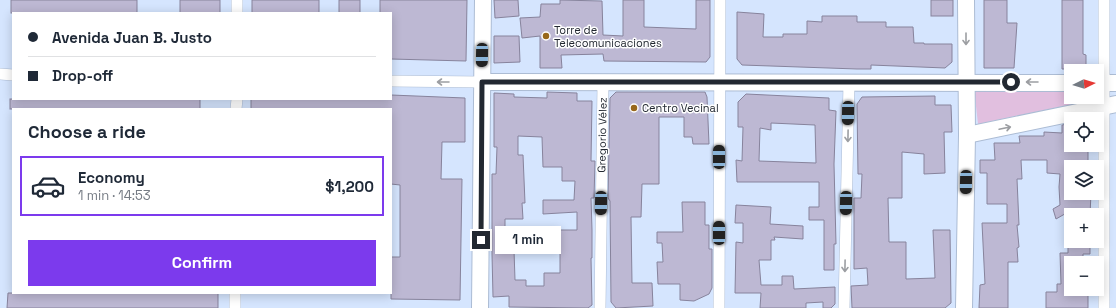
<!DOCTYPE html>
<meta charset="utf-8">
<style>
body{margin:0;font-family:"Space Grotesk",sans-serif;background:#f6f6f7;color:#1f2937;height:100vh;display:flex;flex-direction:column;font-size:15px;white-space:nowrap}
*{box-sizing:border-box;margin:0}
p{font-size:13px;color:#747a83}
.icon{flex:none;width:22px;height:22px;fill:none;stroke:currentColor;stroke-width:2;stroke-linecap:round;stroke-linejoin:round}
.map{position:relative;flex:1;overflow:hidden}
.drawer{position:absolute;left:12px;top:108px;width:380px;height:186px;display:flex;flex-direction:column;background:#fff;border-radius:0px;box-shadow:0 2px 10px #0003}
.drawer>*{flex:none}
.top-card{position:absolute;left:12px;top:12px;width:380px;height:88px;border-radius:0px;box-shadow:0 2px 10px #0003;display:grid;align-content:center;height:88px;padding:0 16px;background:#fff}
.needle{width:26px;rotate:85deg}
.buttons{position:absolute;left:1064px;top:64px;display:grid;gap:8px}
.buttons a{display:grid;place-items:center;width:40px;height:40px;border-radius:0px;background:#fff;box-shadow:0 2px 10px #0003;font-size:20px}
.end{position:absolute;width:18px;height:18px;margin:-9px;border:5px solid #222831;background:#fff;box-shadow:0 0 0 2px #fff}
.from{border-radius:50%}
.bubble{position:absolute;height:28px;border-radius:0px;background:#fff;box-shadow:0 2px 10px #0003;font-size:13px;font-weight:600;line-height:28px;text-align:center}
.car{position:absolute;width:12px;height:24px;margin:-12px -6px;border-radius:5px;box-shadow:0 0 3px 1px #0007;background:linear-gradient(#222 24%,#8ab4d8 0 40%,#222 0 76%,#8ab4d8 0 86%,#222 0)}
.top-card b{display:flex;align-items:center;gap:14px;height:38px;font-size:15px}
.top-card b+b{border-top:1px solid #e0e1e3}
.top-card i{width:10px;height:10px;background:#1f2937}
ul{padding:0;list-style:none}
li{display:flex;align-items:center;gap:12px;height:60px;margin:0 8px 6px;padding:0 8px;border:2px solid #e0e1e3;border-radius:0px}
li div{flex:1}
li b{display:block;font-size:15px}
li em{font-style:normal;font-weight:600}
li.current{border-color:#7c3aed}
li>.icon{width:36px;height:36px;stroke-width:1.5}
h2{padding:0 16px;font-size:18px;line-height:48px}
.action{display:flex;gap:8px;margin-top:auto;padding:8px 16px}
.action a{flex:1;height:46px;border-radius:0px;background:#7c3aed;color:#fff;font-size:16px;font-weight:600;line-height:46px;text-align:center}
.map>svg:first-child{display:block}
.green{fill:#e1bfdf}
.building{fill:#bdb8d3;stroke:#87839c;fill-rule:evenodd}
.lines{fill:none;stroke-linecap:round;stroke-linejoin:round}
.street-casing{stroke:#acbcd4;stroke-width:12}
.secondary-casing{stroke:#acbcd4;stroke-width:18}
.street{stroke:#fff;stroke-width:11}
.secondary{stroke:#fff;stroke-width:16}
.oneway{stroke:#9c9ea2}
.route{stroke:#222831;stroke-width:5}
.poi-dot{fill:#98671a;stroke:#fff;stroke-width:1.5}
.labels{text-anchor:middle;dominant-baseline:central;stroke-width:3;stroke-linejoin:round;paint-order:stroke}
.poi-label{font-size:11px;fill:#222831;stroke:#fff;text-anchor:start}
.street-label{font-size:11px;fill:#222831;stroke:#fff}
</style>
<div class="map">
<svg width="1116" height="308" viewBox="0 0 1116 308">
<rect width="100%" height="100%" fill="#d5e5fe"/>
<!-- green -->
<polygon class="green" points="974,88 1071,88 1071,97 1097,97 1097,88 1098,88 1097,99 978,124"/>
<!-- building -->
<g class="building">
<rect x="11" y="0" width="126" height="13"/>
<rect x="180" y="0" width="40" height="13"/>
<rect x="252" y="0" width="67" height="13"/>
<rect x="339" y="0" width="21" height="13"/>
<polygon points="380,0 467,0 466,61 391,59 391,13 380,13"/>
<polygon points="494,0 518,0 519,16 495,18"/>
<polygon points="560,0 602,1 603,35 623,36 623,0 644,0 644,27 696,29 696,0 710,0 710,57 706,62 604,61 603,54 561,55 562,68 540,68 540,36 522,38 520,18 540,17 541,4 560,4"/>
<rect x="931" y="0" width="22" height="16"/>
<polygon points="984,0 1007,0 1007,23 1017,23 1014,68 984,68"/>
<polygon points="1062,0 1083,0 1083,54 1086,55 1086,69 1062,69"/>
<polygon points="737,12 764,14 763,37 783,37 783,34 807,34 807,21 822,22 822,16 857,16 857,22 886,22 886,27 913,27 914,43 924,43 924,44 952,44 952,62 945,68 871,65 871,69 857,69 742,65 737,59"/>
<polygon points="494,36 519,36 520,62 494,63"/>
<path d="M 547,92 L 577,93 L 577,101 L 592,101 L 591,161 L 595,161 L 594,198 L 591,198 L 592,230 L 592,258 L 591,258 L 592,305 L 588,308 L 509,307 L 509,296 L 493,297 L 492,254 L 492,174 L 496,174 L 497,147 L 494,147 L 494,93 L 514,94 L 514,97 L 547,98 ZM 518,136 L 542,137 L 543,167 L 562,167 L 562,181 L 575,181 L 574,200 L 543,200 L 543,214 L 577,212 L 577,230 L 560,230 L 560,273 L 544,273 L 544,286 L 526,286 L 526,280 L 515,280 L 514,250 L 529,250 L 529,239 L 505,240 L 505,219 L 523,219 L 522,203 L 525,203 L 523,155 L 518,155 Z"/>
<polygon points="616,92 705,92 707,97 709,144 693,144 692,137 684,137 684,117 659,117 659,184 642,184 641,217 631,217 632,283 652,283 653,306 616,308 611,302 610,201 608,198 610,98"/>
<path d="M 746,94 L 829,98 L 829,110 L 836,111 L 834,164 L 836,244 L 834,244 L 834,270 L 824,270 L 824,220 L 809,220 L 809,207 L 819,207 L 819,182 L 737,182 L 736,160 L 742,161 L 743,127 L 738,127 L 738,102 ZM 771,123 L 815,125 L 816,163 L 759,161 L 760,128 L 771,130 Z"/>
<polygon points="391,95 465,98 465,142 442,142 441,179 462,179 460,300 391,299 391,257 400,257 400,185 391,184 391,109 251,109 251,99 391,99"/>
<polygon points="935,96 935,105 951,105 952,132 944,132 945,173 924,174 924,154 902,152 902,198 888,198 889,242 906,242 906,279 935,278 933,230 950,230 951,303 945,308 852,308 851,286 868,285 867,268 854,269 854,198 861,198 862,174 858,174 857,104 862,97"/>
<rect x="10" y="99" width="190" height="10"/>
<polygon points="1067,124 1071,124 1071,145 1088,145 1088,167 1071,167 1071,193 1091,193 1090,215 1073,215 1070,211 1056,219 1053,209 1060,205 1059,187 1060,174 1047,173 1047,160 1021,160 1022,179 1017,179 1019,225 1017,225 1019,247 1017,248 1018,262 1008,262 1008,308 979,308 980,285 985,284 982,223 1007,223 1007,204 987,204 987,173 980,173 980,160 995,160 994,143 1020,143 1019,136 1044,136 1044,132 1062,133 1062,125"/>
<polygon points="682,202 705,202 705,225 709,225 709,249 712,249 712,288 709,294 694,301 680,300 680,284 658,284 657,262 663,262 662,243 657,243 657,232 683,232"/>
<polygon points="736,205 771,207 770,224 803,226 803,239 774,237 775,240 771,240 771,260 759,260 761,285 782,285 782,276 793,276 794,289 835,287 835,304 831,308 823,308 823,302 806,303 806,308 760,308 761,293 735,293 736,242 743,243 743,223 735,223"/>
<polygon points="1068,241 1090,241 1090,254 1083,254 1083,263 1071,263 1071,289 1088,289 1088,308 1046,308 1046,292 1057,292 1057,284 1061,284 1060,253 1068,253"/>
<polygon points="8,293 218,293 218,308 7,308"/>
</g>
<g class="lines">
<defs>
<g id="street">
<polyline points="1104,0 1104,308"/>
<polyline points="237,13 237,0"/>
<polyline points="0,74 13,75"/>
<polyline points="391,81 482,82"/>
<polyline points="236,109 237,99"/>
<polyline points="235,308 235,293"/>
<polyline points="600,308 603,83"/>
<polyline points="719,308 720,0"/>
<polyline points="844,308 849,83"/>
</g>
<g id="secondary">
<polyline points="482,82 1071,83"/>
<polyline points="1097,83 1116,83"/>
<polyline points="967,135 1116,104"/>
<polyline points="480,308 483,0"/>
<polyline points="964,308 967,135 966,0"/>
</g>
</defs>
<!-- street casing -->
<use href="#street" class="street-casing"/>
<!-- secondary casing -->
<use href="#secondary" class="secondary-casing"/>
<!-- street -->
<use href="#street" class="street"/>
<!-- secondary -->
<use href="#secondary" class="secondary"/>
</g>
<!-- one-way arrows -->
<defs><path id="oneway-shaft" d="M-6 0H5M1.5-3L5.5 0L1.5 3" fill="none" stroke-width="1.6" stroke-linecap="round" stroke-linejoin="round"/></defs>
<g class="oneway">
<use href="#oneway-shaft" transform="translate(966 39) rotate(90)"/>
<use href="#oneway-shaft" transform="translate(443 82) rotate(-180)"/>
<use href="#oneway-shaft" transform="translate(1032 82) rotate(-180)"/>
<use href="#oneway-shaft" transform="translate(1005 128) rotate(-12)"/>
<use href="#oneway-shaft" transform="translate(848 136) rotate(91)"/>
<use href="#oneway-shaft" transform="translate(845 266) rotate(91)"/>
</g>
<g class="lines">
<!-- route -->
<polyline class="route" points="481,240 482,82 1011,82"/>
</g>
<!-- markers -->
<g class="poi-dot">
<circle cx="546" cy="36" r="4"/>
<circle cx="634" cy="108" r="4"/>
</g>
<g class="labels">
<!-- poi labels -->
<g class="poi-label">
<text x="554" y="30">Torre de<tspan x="554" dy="13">Telecomunicaciones</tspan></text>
<text x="642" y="108">Centro Vecinal</text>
</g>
<!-- street labels -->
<g class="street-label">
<text transform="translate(602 135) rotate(-89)">Gregorio Vélez</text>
</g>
</g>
</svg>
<div class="buttons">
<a><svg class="needle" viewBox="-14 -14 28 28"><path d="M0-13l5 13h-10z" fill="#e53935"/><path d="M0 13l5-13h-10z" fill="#747a83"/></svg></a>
<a><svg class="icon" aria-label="locate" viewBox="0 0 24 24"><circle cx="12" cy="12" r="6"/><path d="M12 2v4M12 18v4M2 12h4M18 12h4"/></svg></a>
<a><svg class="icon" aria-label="layers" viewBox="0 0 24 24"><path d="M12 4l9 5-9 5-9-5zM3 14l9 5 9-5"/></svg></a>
<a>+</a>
<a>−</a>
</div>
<i class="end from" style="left:1011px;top:82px"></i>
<i class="end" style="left:481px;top:240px"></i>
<div class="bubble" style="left:495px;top:226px;width:66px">1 min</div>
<i class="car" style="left:482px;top:55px;rotate:181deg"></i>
<i class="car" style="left:848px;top:113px;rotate:181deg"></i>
<i class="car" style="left:719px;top:157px;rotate:0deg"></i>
<i class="car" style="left:966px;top:182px;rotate:181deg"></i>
<i class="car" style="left:601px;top:203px;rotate:181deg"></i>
<i class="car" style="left:846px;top:203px;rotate:181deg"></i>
<i class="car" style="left:719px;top:233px;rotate:0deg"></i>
<div class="top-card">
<b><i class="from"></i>Avenida Juan B. Justo</b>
<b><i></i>Drop-off</b>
</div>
<section class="drawer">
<h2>Choose a ride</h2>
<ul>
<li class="current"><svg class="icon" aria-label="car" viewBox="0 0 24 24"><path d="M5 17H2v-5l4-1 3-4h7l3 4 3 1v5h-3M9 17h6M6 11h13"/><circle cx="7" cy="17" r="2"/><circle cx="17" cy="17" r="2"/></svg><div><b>Economy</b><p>1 min · 14:53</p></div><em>$1,200</em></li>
</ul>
<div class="action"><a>Confirm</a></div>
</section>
</div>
